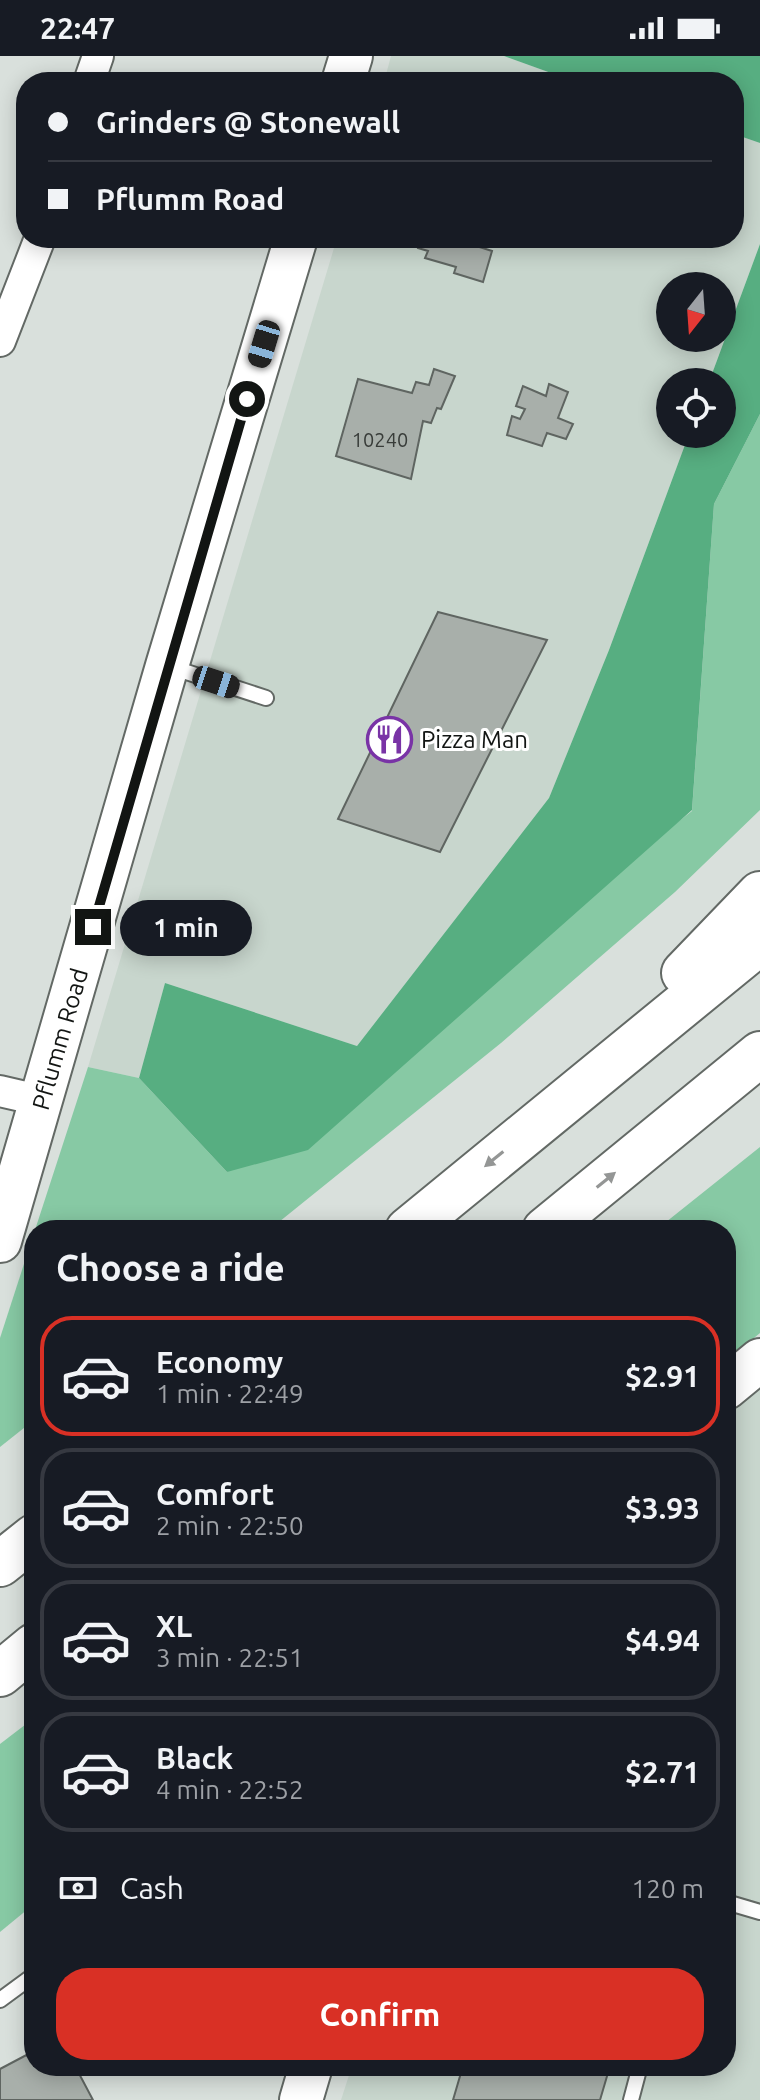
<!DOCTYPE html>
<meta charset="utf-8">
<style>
body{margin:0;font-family:Ubuntu,sans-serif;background:#20242c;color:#f1f3f6;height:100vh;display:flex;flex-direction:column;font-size:30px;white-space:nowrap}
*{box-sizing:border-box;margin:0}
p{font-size:26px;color:#9ea1a6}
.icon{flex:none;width:44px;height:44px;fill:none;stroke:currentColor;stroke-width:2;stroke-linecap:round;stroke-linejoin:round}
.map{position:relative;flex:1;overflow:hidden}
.details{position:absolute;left:24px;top:1164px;width:712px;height:856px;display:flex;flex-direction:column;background:#171b24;border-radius:32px;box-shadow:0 4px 20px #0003}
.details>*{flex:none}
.banner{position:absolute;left:16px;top:16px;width:728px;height:176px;border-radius:32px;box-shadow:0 4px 20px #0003;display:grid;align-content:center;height:176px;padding:0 32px;background:#171b24}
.needle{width:52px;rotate:197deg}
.buttons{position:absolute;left:656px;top:216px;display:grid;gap:16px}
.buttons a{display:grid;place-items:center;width:80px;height:80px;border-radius:50%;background:#171b24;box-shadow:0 4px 20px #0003;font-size:40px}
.end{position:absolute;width:36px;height:36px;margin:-18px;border:10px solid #121513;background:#fff;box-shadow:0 0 0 4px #fff}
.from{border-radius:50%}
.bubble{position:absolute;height:56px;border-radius:28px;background:#171b24;box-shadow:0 4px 20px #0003;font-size:26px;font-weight:700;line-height:56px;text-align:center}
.car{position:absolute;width:24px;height:48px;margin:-24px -12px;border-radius:10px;box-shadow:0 0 6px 2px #0007;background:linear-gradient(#222 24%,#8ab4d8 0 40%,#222 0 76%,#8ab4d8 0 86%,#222 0)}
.banner b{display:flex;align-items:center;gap:28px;height:76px;font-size:30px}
.banner b+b{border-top:2px solid #363941}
.banner i{width:20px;height:20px;background:#f1f3f6}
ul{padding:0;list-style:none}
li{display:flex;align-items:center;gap:24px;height:120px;margin:0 16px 12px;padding:0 16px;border:4px solid #363941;border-radius:32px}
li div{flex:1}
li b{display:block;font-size:30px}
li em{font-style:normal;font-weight:700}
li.selected{border-color:#d93025}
li>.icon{width:72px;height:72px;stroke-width:1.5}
h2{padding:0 32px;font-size:36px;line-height:96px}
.pay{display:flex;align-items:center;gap:20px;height:88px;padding:0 32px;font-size:30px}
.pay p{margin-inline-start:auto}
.button{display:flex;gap:16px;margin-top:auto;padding:16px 32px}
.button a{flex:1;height:92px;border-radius:32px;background:#d93025;color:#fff;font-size:32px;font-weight:700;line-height:92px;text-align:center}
.status{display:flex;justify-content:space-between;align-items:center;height:56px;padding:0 40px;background:#171b24;direction:ltr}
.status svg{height:22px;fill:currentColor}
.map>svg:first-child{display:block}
.built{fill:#c8d6cd;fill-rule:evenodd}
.green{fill:#87c9a4}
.forest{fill:#57ae81}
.building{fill:#a8afaa;stroke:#5f6561;stroke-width:2}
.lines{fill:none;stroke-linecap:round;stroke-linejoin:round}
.lane-casing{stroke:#636965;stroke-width:18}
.street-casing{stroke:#636965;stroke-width:34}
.secondary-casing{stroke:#636965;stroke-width:46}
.highway-casing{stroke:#636965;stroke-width:48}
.lane{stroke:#fff;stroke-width:14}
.street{stroke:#fff;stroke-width:30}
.secondary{stroke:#fff;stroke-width:42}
.highway{stroke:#fff;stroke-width:44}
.oneway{fill:#949695}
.route{stroke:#121513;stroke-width:10}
.labels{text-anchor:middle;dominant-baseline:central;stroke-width:6;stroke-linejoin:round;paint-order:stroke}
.number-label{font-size:20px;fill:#383c39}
.poi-label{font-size:24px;fill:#121513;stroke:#fff;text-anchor:start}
.street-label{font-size:24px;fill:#121513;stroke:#fff}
</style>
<div class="status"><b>22:47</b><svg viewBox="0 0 49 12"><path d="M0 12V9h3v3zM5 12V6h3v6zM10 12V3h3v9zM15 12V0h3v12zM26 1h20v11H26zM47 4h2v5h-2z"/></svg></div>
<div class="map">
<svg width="760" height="2044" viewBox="0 0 760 2044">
<rect width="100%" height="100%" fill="#d9e0dc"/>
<!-- built -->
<g class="built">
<polygon points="391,0 504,0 576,26 384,26"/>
<path d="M 734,78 L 760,87 L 760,188 L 709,326 L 670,326 L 670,378 L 689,378 L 609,594 L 549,742 L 357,990 L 165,927 L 139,1022 L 88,1011 L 337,182 L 734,182 ZM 670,230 L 722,230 L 722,282 L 670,282 Z"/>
<polygon points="760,1329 760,2044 341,2044 352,2010 726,2010 726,1357"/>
</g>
<!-- green -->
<g class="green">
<polygon points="760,358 760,754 675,836 501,987 269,1174 35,1174 88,1011 139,1022 227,1116 692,755 714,448"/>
<polygon points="760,1091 760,1277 726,1305 726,1174 656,1174"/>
<polygon points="34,1177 34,1364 0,1391 0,1282"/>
<polygon points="34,1662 34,1848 0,1876 0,1688"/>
</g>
<!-- forest -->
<g class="forest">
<polygon points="504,0 760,0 760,87 734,78 734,26 576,26"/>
<polygon points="760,188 760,358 714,448 692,754 308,1094 227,1116 139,1022 165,927 357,990 549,742 609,594 689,378 722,378 722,326 709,326"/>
</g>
<!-- building -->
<g class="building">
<polygon points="420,182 468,182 467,187 492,195 483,226 454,217 456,211 425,202 428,195 418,192"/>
<polygon points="434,313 455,320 441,353 437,352 431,367 423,365 411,423 336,400 358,323 412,337 416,326 429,329"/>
<polygon points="549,328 568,336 558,362 573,368 566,383 547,377 542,390 507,379 512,360 520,363 525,353 516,350 523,330 546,340"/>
<polygon points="438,556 547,584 440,796 338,763"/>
<polygon points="34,1995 34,2010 75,2010 93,2044 0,2044 0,2013"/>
<polygon points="463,2010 610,2010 600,2044 453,2044"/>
</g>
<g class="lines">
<defs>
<g id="lane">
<polyline points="171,611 266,642"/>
<polyline points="726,1846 760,1856"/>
<polyline points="0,1944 34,1919"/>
<polyline points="631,2044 640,2010"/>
</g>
<g id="street">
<polyline points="89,26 98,0"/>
<polyline points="0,285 40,182"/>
<polyline points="0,1035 43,1045"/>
</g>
<g id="secondary">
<polyline points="343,26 351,0"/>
<polyline points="0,1185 167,610 296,182"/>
<polyline points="726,1332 760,1304"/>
<polyline points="301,2044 311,2010"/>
</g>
<g id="highway">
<polyline points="684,917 760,838"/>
<polyline points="408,1174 760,886"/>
<polyline points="545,1174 760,998"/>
<polyline points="0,1508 34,1481"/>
<polyline points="0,1618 34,1590"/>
</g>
</defs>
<!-- lane casing -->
<use href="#lane" class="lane-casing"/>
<!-- street casing -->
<use href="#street" class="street-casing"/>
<!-- secondary casing -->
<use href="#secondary" class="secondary-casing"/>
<!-- highway casing -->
<use href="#highway" class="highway-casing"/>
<!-- lane -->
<use href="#lane" class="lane"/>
<!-- street -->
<use href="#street" class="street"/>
<!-- secondary -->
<use href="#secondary" class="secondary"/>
<!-- highway -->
<use href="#highway" class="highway"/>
</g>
<!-- one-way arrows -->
<defs><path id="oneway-solid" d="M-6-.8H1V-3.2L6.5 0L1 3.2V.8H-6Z" transform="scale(2)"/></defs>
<g class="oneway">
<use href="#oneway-solid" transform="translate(494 1103) rotate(141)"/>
<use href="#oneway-solid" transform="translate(606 1124) rotate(-39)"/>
</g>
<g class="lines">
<!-- route -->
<polyline class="route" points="93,871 247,343"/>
</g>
<!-- icons -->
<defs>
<symbol id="restaurant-ring" viewBox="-11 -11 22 22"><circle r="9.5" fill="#fff" stroke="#7933a6" stroke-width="1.5"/><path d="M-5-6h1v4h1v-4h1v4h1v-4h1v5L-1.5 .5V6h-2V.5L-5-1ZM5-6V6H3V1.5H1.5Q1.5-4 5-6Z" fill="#7933a6"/></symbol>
</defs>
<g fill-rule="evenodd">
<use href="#restaurant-ring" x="364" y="658" width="51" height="51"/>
</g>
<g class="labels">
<!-- number labels -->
<g class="number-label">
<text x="380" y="383">10240</text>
</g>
<!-- poi labels -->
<g class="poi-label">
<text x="421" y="683">Pizza Man</text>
</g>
<!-- street labels -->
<g class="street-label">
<text transform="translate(60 983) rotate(-74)">Pflumm Road</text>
</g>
</g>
</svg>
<div class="buttons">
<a><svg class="needle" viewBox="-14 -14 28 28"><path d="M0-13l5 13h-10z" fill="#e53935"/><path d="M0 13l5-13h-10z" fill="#9ea1a6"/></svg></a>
<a><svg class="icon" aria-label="locate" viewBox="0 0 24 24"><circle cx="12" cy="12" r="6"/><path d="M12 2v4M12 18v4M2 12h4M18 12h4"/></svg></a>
</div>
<i class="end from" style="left:247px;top:343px"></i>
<i class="end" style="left:93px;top:871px"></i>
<div class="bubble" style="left:120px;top:844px;width:132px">1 min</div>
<i class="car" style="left:264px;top:288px;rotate:197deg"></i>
<i class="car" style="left:216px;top:626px;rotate:108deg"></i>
<div class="banner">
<b><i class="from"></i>Grinders @ Stonewall</b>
<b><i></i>Pflumm Road</b>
</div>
<section class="details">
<h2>Choose a ride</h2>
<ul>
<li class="selected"><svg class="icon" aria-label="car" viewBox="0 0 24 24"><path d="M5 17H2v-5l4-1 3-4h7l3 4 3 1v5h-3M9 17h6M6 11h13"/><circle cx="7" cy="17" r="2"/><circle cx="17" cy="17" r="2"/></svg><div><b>Economy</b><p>1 min · 22:49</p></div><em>$2.91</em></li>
<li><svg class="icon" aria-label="car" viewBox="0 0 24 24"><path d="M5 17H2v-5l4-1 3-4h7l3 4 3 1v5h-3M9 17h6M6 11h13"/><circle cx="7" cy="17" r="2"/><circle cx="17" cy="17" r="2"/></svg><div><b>Comfort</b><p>2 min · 22:50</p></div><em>$3.93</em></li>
<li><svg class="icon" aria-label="car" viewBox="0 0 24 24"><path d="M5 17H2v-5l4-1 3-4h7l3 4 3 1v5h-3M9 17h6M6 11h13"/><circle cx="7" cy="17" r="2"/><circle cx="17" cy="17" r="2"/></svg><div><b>XL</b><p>3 min · 22:51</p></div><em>$4.94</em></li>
<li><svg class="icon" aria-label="car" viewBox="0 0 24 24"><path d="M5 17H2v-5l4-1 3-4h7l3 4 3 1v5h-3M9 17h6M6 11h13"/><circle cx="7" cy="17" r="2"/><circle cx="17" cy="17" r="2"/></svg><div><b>Black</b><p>4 min · 22:52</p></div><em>$2.71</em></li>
</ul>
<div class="pay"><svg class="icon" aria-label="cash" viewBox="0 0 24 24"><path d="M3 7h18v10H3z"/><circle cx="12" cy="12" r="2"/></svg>Cash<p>120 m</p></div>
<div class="button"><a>Confirm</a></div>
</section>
</div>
